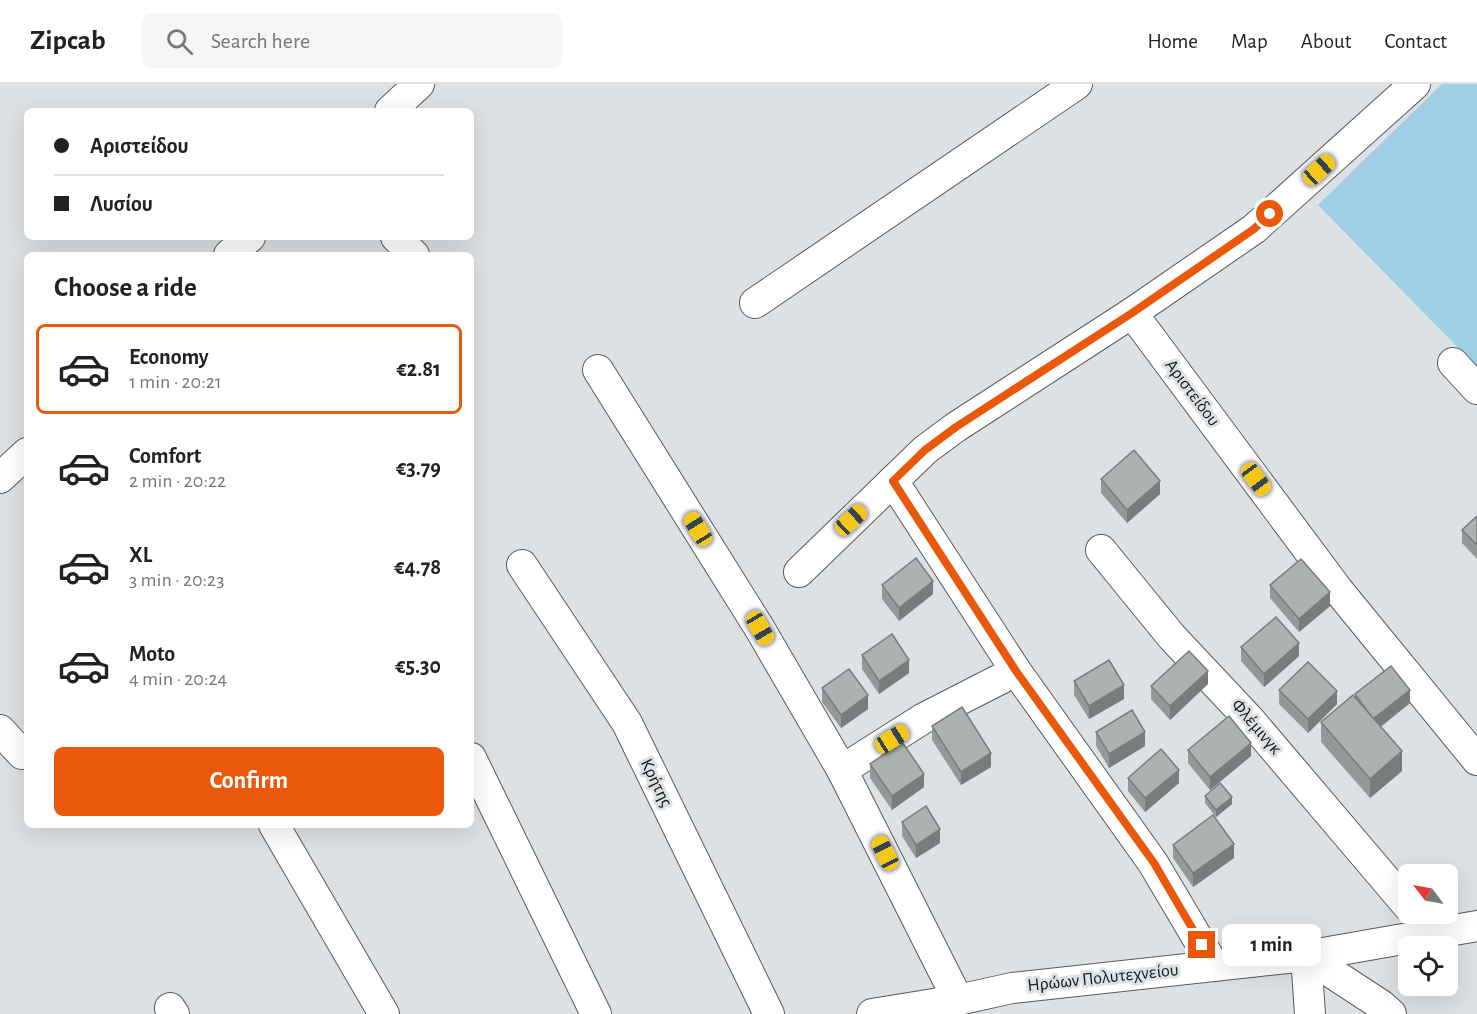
<!DOCTYPE html>
<meta charset="utf-8">
<style>
body{margin:0;font-family:"Alegreya Sans",sans-serif;background:#f6f6f6;color:#222;height:100vh;display:flex;flex-direction:column;font-size:22px;white-space:nowrap}
*{box-sizing:border-box;margin:0}
p{font-size:20px;color:#767676}
.icon{flex:none;width:33px;height:33px;fill:none;stroke:currentColor;stroke-width:2;stroke-linecap:round;stroke-linejoin:round}
.map{position:relative;flex:1;overflow:hidden}
.side{position:absolute;left:24px;top:168px;width:450px;height:576px;display:flex;flex-direction:column;background:#fff;border-radius:9px;box-shadow:0 6px 24px #0002}
.side>*{flex:none}
.banner{position:absolute;left:24px;top:24px;width:450px;height:132px;border-radius:9px;box-shadow:0 6px 24px #0002;display:grid;align-content:center;height:132px;padding:0 30px;background:#fff}
.needle{width:39px;rotate:302deg}
.fabs{position:absolute;left:1398px;top:780px;display:grid;gap:12px}
.fabs a{display:grid;place-items:center;width:60px;height:60px;border-radius:9px;background:#fff;box-shadow:0 6px 24px #0002;font-size:30px}
.end{position:absolute;width:27px;height:27px;margin:-14px;border:8px solid #ea580c;background:#fff;box-shadow:0 0 0 3px #fff}
.from{border-radius:50%}
.bubble{position:absolute;height:42px;border-radius:9px;background:#fff;box-shadow:0 6px 24px #0002;font-size:20px;font-weight:700;line-height:42px;text-align:center}
.car{position:absolute;width:18px;height:36px;margin:-18px -9px;border-radius:8px;box-shadow:0 0 4px 2px #0007;background:linear-gradient(#f5c518 24%,#345 0 40%,#f5c518 0 76%,#345 0 86%,#f5c518 0)}
.banner b{display:flex;align-items:center;gap:21px;height:57px;font-size:22px}
.banner b+b{border-top:2px solid #e0e0e0}
.banner i{width:15px;height:15px;background:#222}
ul{padding:0;list-style:none}
li{display:flex;align-items:center;gap:18px;height:90px;margin:0 12px 9px;padding:0 18px;border:3px solid transparent;border-radius:9px}
li div{flex:1}
li b{display:block;font-size:22px}
li em{font-style:normal;font-weight:700}
li.selected{border-color:#ea580c}
li>.icon{width:54px;height:54px;stroke-width:1.5}
h2{padding:0 30px;font-size:27px;line-height:72px}
.cta{display:flex;gap:12px;margin-top:auto;padding:12px 30px}
.cta a{flex:1;height:69px;border-radius:9px;background:#ea580c;color:#fff;font-size:24px;font-weight:700;line-height:69px;text-align:center}
header{display:flex;align-items:center;gap:36px;box-sizing:border-box;height:84px;padding:0 30px;background:#fff;border-bottom:2px solid #e0e0e0}
header strong{font-size:28px}
nav{display:flex;gap:33px;margin-inline-start:auto;font-size:21px}
.search{width:420px;height:54px;background:#f6f6f6;display:flex;align-items:center;gap:15px;box-sizing:border-box;padding:0 21px;border-radius:9px;color:#767676;font-size:22px}
.map>svg:first-child{display:block}
.green{fill:#9ecfe5}
.lines{fill:none;stroke-linecap:round;stroke-linejoin:round}
.street-casing{stroke:#575a5c;stroke-width:32}
.street{stroke:#fff;stroke-width:30}
.wall{fill:#959898}
.shaded-wall{fill:#797c7c}
.building{fill:#adb1b1;stroke:#797c7c;stroke-width:1.5}
.route{stroke:#ea580c;stroke-width:8}
.labels{text-anchor:middle;dominant-baseline:central;stroke-width:6;stroke-linejoin:round;paint-order:stroke}
.street-label{font-size:18px;fill:#131415;stroke:#dde1e3}
</style>
<header>
<strong>Zipcab</strong>
<div class="search"><svg class="icon" aria-label="search" viewBox="0 0 24 24"><circle cx="10" cy="10" r="6"/><path d="M15 15l6 6"/></svg>Search here</div>
<nav><a>Home</a><a>Map</a><a>About</a><a>Contact</a></nav>
</header>
<div class="map">
<svg width="1477" height="930" viewBox="0 0 1477 930">
<rect width="100%" height="100%" fill="#dde1e3"/>
<!-- green -->
<polygon class="green" points="1442,0 1477,0 1477,283 1318,121"/>
<g class="lines">
<defs>
<g id="street">
<polyline points="1415,0 1254,145 1132,229 1338,506 1477,676"/>
<polyline points="390,27 419,0"/>
<polyline points="396,153 414,171"/>
<polyline points="229,171 250,153"/>
<polyline points="755,219 1077,0"/>
<polyline points="1453,279 1477,305"/>
<polyline points="598,286 760,545 842,686 958,916"/>
<polyline points="0,394 27,369"/>
<polyline points="893,397 1016,587 1153,779 1214,882"/>
<polyline points="1101,466 1172,553 1250,636 1408,822"/>
<polyline points="522,481 627,639 769,930"/>
<polyline points="799,488 925,366 956,343 1132,229"/>
<polyline points="0,646 22,670 27,670"/>
<polyline points="471,674 596,930"/>
<polyline points="842,686 924,634 1016,587"/>
<polyline points="274,741 384,930"/>
<polyline points="1306,872 1381,921 1391,930"/>
<polyline points="1306,872 1310,930"/>
<polyline points="170,924 174,930"/>
<polyline points="872,930 958,916 1012,904 1306,872 1477,842"/>
</g>
</defs>
<!-- street casing -->
<use href="#street" class="street-casing"/>
<!-- street -->
<use href="#street" class="street"/>
</g>
<!-- wall -->
<g class="wall">
<polygon points="1101,395 1160,410 1127,439 1101,409"/>
<polygon points="1477,432 1477,475 1462,459 1462,446"/>
<polygon points="882,501 933,510 899,537 882,515"/>
<polygon points="1270,501 1330,522 1299,548 1270,514"/>
<polygon points="1241,563 1299,572 1264,603 1241,577"/>
<polygon points="862,571 909,589 879,610 862,585"/>
<polygon points="1074,597 1124,615 1089,635 1074,611"/>
<polygon points="1208,600 1170,636 1151,615 1151,602"/>
<polygon points="822,604 868,625 841,644 822,618"/>
<polygon points="1279,606 1337,620 1308,649 1279,620"/>
<polygon points="1355,610 1410,619 1381,643 1402,687 1370,714 1321,658 1321,638 1355,612"/>
<polygon points="932,642 991,683 961,701 932,656"/>
<polygon points="1096,648 1145,662 1109,684 1096,662"/>
<polygon points="1188,666 1251,672 1210,706 1188,679"/>
<polygon points="870,680 924,703 892,726 870,694"/>
<polygon points="1128,694 1179,699 1145,728 1128,707"/>
<polygon points="1205,712 1232,720 1216,733 1205,719"/>
<polygon points="902,738 940,759 916,774 902,752"/>
<polygon points="1173,761 1234,774 1193,803 1173,774"/>
</g>
<!-- shaded-wall -->
<g class="shaded-wall">
<polygon points="1160,397 1160,410 1127,439 1127,426"/>
<polygon points="933,497 933,510 899,537 899,524"/>
<polygon points="1330,508 1330,522 1299,548 1299,535"/>
<polygon points="1299,559 1299,572 1264,603 1264,590"/>
<polygon points="909,576 909,589 879,610 879,597"/>
<polygon points="1208,587 1208,600 1170,636 1170,622"/>
<polygon points="1124,601 1124,615 1089,635 1089,622"/>
<polygon points="1410,606 1410,619 1373,648 1373,635"/>
<polygon points="1337,607 1337,620 1308,649 1308,635"/>
<polygon points="868,611 868,625 841,644 841,631"/>
<polygon points="1145,648 1145,662 1109,684 1109,670"/>
<polygon points="1251,659 1251,672 1210,706 1210,693"/>
<polygon points="1402,667 1402,687 1370,714 1370,695"/>
<polygon points="991,669 991,683 961,701 961,688"/>
<polygon points="1179,686 1179,699 1145,728 1145,714"/>
<polygon points="924,690 924,703 892,726 892,712"/>
<polygon points="1232,713 1232,720 1216,733 1216,726"/>
<polygon points="940,745 940,759 916,774 916,761"/>
<polygon points="1234,760 1234,774 1193,803 1193,789"/>
</g>
<!-- building -->
<g class="building">
<polygon points="1134,366 1160,397 1127,426 1101,395"/>
<polygon points="1477,432 1477,461 1462,446"/>
<polygon points="916,474 933,497 899,524 882,501"/>
<polygon points="1301,475 1330,508 1299,535 1270,501"/>
<polygon points="1276,533 1299,559 1264,590 1241,563"/>
<polygon points="892,550 909,576 879,597 862,571"/>
<polygon points="1189,567 1208,587 1170,622 1151,602"/>
<polygon points="1109,576 1124,601 1089,622 1074,597"/>
<polygon points="1308,578 1337,607 1308,635 1279,606"/>
<polygon points="1391,582 1410,606 1373,635 1355,610"/>
<polygon points="849,585 868,611 841,631 822,604"/>
<polygon points="1353,611 1402,667 1370,695 1321,638"/>
<polygon points="962,623 991,669 961,688 932,642"/>
<polygon points="1132,626 1145,648 1109,670 1096,648"/>
<polygon points="1229,632 1251,659 1210,693 1188,666"/>
<polygon points="902,658 924,690 892,712 870,680"/>
<polygon points="1161,665 1179,686 1145,714 1128,694"/>
<polygon points="1220,699 1232,713 1216,726 1205,712"/>
<polygon points="926,722 940,745 916,761 902,738"/>
<polygon points="1213,731 1234,760 1193,789 1173,761"/>
</g>
<g class="lines">
<!-- route -->
<polyline class="route" points="1202,861 1154,779 1016,587 893,397 925,366 956,343 1132,229 1254,145 1270,130"/>
</g>
<g class="labels">
<!-- street labels -->
<g class="street-label">
<text transform="translate(1192 309) rotate(53)">Αριστείδου</text>
<text transform="translate(1256 643) rotate(49)">Φλέμινγκ</text>
<text transform="translate(656 699) rotate(64)">Κρήτης</text>
<text transform="translate(1103 894) rotate(-6)">Ηρώων Πολυτεχνείου</text>
</g>
</g>
</svg>
<div class="fabs">
<a><svg class="needle" viewBox="-14 -14 28 28"><path d="M0-13l5 13h-10z" fill="#e53935"/><path d="M0 13l5-13h-10z" fill="#767676"/></svg></a>
<a><svg class="icon" aria-label="locate" viewBox="0 0 24 24"><circle cx="12" cy="12" r="6"/><path d="M12 2v4M12 18v4M2 12h4M18 12h4"/></svg></a>
</div>
<i class="end from" style="left:1270px;top:130px"></i>
<i class="end" style="left:1202px;top:861px"></i>
<div class="bubble" style="left:1222px;top:840px;width:99px">1 min</div>
<i class="car" style="left:1319px;top:86px;rotate:48deg"></i>
<i class="car" style="left:1256px;top:395px;rotate:143deg"></i>
<i class="car" style="left:851px;top:436px;rotate:47deg"></i>
<i class="car" style="left:698px;top:445px;rotate:328deg"></i>
<i class="car" style="left:760px;top:544px;rotate:150deg"></i>
<i class="car" style="left:892px;top:655px;rotate:58deg"></i>
<i class="car" style="left:885px;top:769px;rotate:333deg"></i>
<div class="banner">
<b><i class="from"></i>Αριστείδου</b>
<b><i></i>Λυσίου</b>
</div>
<section class="side">
<h2>Choose a ride</h2>
<ul>
<li class="selected"><svg class="icon" aria-label="car" viewBox="0 0 24 24"><path d="M5 17H2v-5l4-1 3-4h7l3 4 3 1v5h-3M9 17h6M6 11h13"/><circle cx="7" cy="17" r="2"/><circle cx="17" cy="17" r="2"/></svg><div><b>Economy</b><p>1 min · 20:21</p></div><em>€2.81</em></li>
<li><svg class="icon" aria-label="car" viewBox="0 0 24 24"><path d="M5 17H2v-5l4-1 3-4h7l3 4 3 1v5h-3M9 17h6M6 11h13"/><circle cx="7" cy="17" r="2"/><circle cx="17" cy="17" r="2"/></svg><div><b>Comfort</b><p>2 min · 20:22</p></div><em>€3.79</em></li>
<li><svg class="icon" aria-label="car" viewBox="0 0 24 24"><path d="M5 17H2v-5l4-1 3-4h7l3 4 3 1v5h-3M9 17h6M6 11h13"/><circle cx="7" cy="17" r="2"/><circle cx="17" cy="17" r="2"/></svg><div><b>XL</b><p>3 min · 20:23</p></div><em>€4.78</em></li>
<li><svg class="icon" aria-label="car" viewBox="0 0 24 24"><path d="M5 17H2v-5l4-1 3-4h7l3 4 3 1v5h-3M9 17h6M6 11h13"/><circle cx="7" cy="17" r="2"/><circle cx="17" cy="17" r="2"/></svg><div><b>Moto</b><p>4 min · 20:24</p></div><em>€5.30</em></li>
</ul>
<div class="cta"><a>Confirm</a></div>
</section>
</div>
